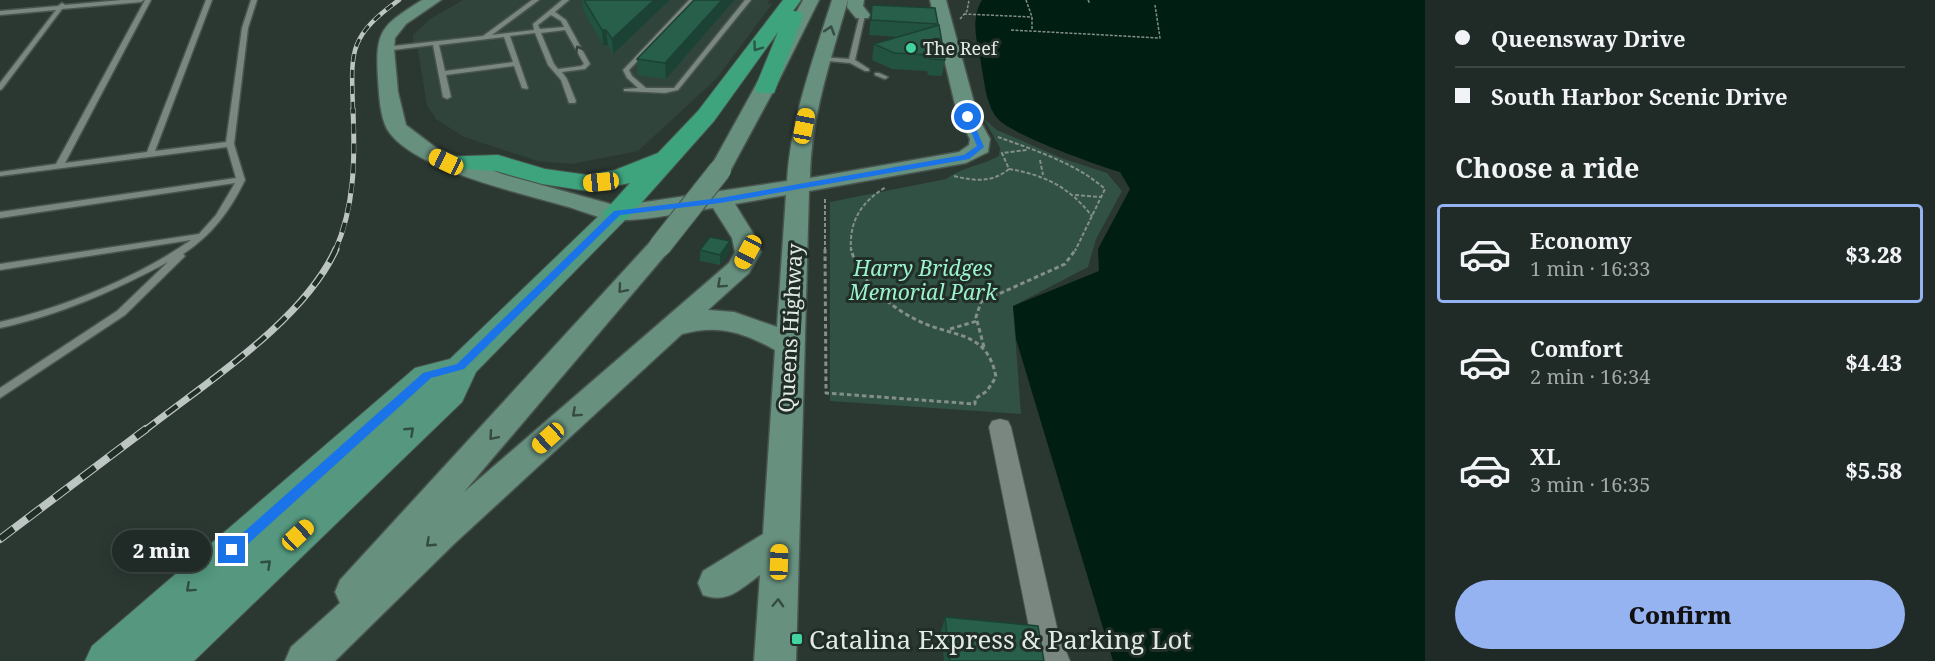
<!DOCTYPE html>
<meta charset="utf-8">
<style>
body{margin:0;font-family:"Noto Serif",serif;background:#2d3632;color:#f1f3f6;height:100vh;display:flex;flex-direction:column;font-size:22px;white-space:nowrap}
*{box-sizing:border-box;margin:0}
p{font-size:20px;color:#a2a7a7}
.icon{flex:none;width:33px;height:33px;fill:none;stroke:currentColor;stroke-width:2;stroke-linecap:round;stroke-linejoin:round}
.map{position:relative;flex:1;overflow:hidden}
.drawer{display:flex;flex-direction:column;background:#202a26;width:510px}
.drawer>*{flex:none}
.top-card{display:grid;align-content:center;height:132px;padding:0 30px;background:#202a26}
.end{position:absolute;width:27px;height:27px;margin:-14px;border:8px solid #1a73e8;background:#fff;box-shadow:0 0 0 3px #fff}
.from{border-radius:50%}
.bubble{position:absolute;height:42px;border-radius:21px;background:#202a26;box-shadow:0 3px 15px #0003,0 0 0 2px #3d4643;font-size:20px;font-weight:800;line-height:42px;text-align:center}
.car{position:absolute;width:18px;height:36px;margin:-18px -9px;border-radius:8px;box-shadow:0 0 4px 2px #0007;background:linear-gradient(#f5c518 24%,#345 0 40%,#f5c518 0 76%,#345 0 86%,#f5c518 0)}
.top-card b{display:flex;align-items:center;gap:21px;height:57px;font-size:22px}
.top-card b+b{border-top:2px solid #3d4643}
.top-card i{width:15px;height:15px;background:#f1f3f6}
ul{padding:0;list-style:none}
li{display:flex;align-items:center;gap:18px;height:99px;margin:0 12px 9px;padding:0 18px;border:3px solid transparent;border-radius:6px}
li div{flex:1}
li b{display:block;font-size:22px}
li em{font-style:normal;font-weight:800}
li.on{border-color:#95b2f1}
li>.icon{width:54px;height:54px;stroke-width:1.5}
h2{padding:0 30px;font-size:27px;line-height:72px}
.action{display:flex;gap:12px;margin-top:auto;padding:12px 30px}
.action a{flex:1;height:69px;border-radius:36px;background:#95b2f1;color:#111;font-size:24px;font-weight:800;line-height:69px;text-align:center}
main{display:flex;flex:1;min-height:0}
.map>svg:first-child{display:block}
.built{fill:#31443b}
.green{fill:#305143}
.water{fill:#011e13}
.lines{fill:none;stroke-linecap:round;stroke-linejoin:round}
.lane-casing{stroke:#49544f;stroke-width:3}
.street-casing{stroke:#49544f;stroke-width:2}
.secondary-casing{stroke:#49544f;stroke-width:3}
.primary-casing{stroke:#49544f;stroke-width:2}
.highway-casing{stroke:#49544f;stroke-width:2}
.path-far2{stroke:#848f8a;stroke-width:1.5;stroke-dasharray:3 1.5;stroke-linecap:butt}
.path-far1{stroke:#848f8a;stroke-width:2;stroke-dasharray:4 2;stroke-linecap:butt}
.path{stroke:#848f8a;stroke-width:3;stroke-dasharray:4.5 3;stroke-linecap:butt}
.lane{fill:#798780;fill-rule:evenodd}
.street{fill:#798780;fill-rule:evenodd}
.secondary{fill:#67907f;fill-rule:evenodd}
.primary{fill:#55987f;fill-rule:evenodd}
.highway{fill:#3da47e;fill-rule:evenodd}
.rail-far3-casing{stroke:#bcc5c1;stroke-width:4.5}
.rail-far2-casing{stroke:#bcc5c1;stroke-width:5}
.rail-far1-casing{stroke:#bcc5c1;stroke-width:7}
.rail-casing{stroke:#bcc5c1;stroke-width:8}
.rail-far3{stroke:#212e28;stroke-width:3;stroke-dasharray:8;stroke-linecap:butt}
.rail-far2{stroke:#212e28;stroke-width:4;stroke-dasharray:10;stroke-linecap:butt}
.rail-far1{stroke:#212e28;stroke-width:4.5;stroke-dasharray:14;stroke-linecap:butt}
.rail{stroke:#212e28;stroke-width:6;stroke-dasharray:17;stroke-linecap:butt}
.secondary-bridge-casing{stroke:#49544f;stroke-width:24;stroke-linecap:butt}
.secondary-bridge{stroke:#67907f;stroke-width:22}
.wall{fill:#225240}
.shaded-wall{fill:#1b4234}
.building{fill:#275f4a;stroke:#1b4234;stroke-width:1.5}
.oneway{stroke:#364b42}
.oneway2{stroke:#2b5746}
.oneway3{stroke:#37443e}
.oneway4{stroke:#314e42}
.route{fill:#1a73e8}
.poi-dot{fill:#41d4a1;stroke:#212e28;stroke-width:2}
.labels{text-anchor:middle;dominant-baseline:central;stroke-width:6;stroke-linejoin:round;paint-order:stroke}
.far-poi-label{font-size:18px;fill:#e2eae6;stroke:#212e28;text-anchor:start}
.park-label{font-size:21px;font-style:italic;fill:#9bf3cd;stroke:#212e28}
.street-label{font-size:21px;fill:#e2eae6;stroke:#212e28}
.near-poi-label{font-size:26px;fill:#e2eae6;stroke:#212e28;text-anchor:start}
</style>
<main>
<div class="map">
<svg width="1425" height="661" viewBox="0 0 1425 661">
<rect width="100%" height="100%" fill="#2b3832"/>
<!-- built -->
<polygon class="built" points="463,0 770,0 767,3 772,4 717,78 638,151 572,164 538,161 464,137 436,119 427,105 418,50 413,43 413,35 430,19"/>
<!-- green -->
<path class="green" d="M 984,119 L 997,130 L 1064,159 L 1107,173 L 1122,191 L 1096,239 L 1088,267 L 1013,306 L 1021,414 L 830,401 L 830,202 L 946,179 C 962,167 981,166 999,156 L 1000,148 Z"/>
<!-- water -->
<path class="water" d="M 982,0 L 1425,0 L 1425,661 L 1113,661 L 1016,339 L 1013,306 L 1099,271 L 1098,249 L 1130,189 L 1120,172 C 1097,165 1012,135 998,119 C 985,105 984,76 980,58 C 976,39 971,18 982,0 Z"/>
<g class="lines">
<defs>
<g id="lane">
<polygon points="122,0 144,0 141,2 62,9 2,89 0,90 0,83 56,10 0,15 0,11 58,6 62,3 65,5"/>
<path d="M 145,0 L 151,0 L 65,163 L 147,152 L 206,0 L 212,0 L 155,151 L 226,142 L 242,28 L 251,0 L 257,0 L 248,28 L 234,144 L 245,180 C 230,211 212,235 183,254 L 185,256 L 183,258 L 125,315 L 0,398 L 0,388 L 117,311 L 168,262 C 114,291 60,315 0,328 L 0,322 C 63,308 138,277 191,240 L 0,270 L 0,264 L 199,234 L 216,215 L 235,183 L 0,218 L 0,212 L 236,178 L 227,147 L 0,176 L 0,172 L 56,164 Z"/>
<path d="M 532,0 L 539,0 L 492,35 L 534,30 L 533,24 L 562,0 L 569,0 L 555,12 L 566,20 L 590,64 L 585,69 L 562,72 L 567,79 L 576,101 L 575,103 L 569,103 L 561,80 L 548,65 L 535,33 L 510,36 L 528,88 L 527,89 L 522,88 L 514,66 L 446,75 L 451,97 L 447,99 L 443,97 L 433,45 L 385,51 L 382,49 L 385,47 L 483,36 ZM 551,15 L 561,21 L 564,27 L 540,29 L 538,25 ZM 565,30 L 584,64 L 581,66 L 558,69 L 554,64 L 541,33 ZM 504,37 L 513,62 L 445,71 L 439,45 Z"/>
<polygon points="689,0 695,0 629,70 632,76 646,88 674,88 745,0 751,0 678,90 665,93 624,91 624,89 638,88 627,78 623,70 624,69"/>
<polygon points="860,14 865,15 855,60 869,69 869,71 865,71 850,63 818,60 817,59 820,57 849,59"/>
<polygon points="875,73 879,73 888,77 885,79 875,75"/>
</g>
<polygon id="street" points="1000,419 1008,421 1011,427 1058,632 1070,661 1042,661 1030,632 989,427 992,421"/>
<g id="secondary">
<path d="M 422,0 L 441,0 L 406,24 L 395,38 L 394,49 L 398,92 L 406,125 L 439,150 L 502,174 L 618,206 L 787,181 C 791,118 813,60 832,0 L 848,0 C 831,59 811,116 810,178 L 959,152 L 969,145 L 970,139 L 958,117 L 930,0 L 946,0 L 978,117 L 990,139 L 988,152 L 966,163 L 809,191 L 796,661 L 754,661 L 760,575 C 740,589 728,604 703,595 L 698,583 L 703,571 L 763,534 L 775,350 C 743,332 718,324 682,334 L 454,544 L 335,661 L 285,661 L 291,647 L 340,603 L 335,592 L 340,580 L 651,241 L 660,238 L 669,241 L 673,246 L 464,492 L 729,263 L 735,252 L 732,238 L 713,208 C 684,212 647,221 618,220 C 601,220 581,210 565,206 C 521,193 410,169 387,129 C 380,116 379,94 378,79 C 375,30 381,26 422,0 ZM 786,195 L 777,327 L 734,312 L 708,310 L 749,273 L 761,252 L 756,238 L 735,204 Z"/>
<polygon points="803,0 819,0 775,88 728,175 712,175 709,170"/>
<polygon points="848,0 864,0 863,6 870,15 868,18 856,18 847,7"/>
</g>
<polygon id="primary" points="617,205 626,207 630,213 626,219 476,372 462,402 194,661 85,661 92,646 415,368 450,359 608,207"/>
<polygon id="highway" points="783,0 801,0 793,11 801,12 803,16 774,93 758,93 755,88 778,32 714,121 627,219 617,221 607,219 603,213 630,183 588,191 542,184 496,171 437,167 433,162 437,157 498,155 545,169 588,175 615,170 658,153 698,111"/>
</defs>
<!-- lane casing -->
<use href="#lane" class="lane-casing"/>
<!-- street casing -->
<use href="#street" class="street-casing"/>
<!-- secondary casing -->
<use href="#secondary" class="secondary-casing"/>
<!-- primary casing -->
<use href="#primary" class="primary-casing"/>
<!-- highway casing -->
<use href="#highway" class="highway-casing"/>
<!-- path-far2 -->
<g class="path-far2">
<polyline points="1026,0 1032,17 1032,30"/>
<polyline points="1088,0 1090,4"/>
<polyline points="964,14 1032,17"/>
<polyline points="960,19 967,11 969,0"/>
<polyline points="1011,30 1160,38 1155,5"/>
</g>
<!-- path-far1 -->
<g class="path-far1">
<path d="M 998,137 C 1034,150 1076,163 1105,189 L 1075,251"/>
<polyline points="1040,160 1043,175"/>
<path d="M 1009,169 C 1045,175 1069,187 1092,216"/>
<path d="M 954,176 C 975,181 992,183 1009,169 L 1002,153 L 1027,150"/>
<polyline points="1075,195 1101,197"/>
<polyline points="825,199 825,251"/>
<path d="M 851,251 C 849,221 861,202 886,187"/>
</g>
<!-- path -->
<g class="path">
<path d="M 825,249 L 826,393 L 975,404 L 975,399 L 987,391 L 996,377 C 988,335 961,337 928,325 C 895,312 860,284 851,249"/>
<polyline points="950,329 977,321"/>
<polyline points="984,347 976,317 981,302 1065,264 1076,249"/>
</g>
<!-- lane -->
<use href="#lane" class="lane"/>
<!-- street -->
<use href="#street" class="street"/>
<!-- secondary -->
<use href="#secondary" class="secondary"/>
<!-- primary -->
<use href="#primary" class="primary"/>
<!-- highway -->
<use href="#highway" class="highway"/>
<defs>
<path id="rail-far3" d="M 353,110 C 351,51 348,37 399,0"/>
<path id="rail-far2" d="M 335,251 C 355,205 355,159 353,109"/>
<path id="rail-far1" d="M 144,431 C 205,383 303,322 336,249"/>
<polyline id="rail" points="0,539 146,429"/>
</defs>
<!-- rail-far3 casing -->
<use href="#rail-far3" class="rail-far3-casing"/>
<!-- rail-far2 casing -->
<use href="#rail-far2" class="rail-far2-casing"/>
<!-- rail-far1 casing -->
<use href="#rail-far1" class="rail-far1-casing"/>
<!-- rail casing -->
<use href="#rail" class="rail-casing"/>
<!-- rail-far3 -->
<use href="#rail-far3" class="rail-far3"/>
<!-- rail-far2 -->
<use href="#rail-far2" class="rail-far2"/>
<!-- rail-far1 -->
<use href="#rail-far1" class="rail-far1"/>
<!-- rail -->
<use href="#rail" class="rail"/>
<defs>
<polyline id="secondary-bridge" points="660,246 720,170"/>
</defs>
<!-- secondary-bridge casing -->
<use href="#secondary-bridge" class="secondary-bridge-casing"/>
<!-- secondary-bridge -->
<use href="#secondary-bridge" class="secondary-bridge"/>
</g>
<!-- wall -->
<g class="wall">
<polygon points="582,0 670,0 613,54 608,45 603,45 583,10"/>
<polygon points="694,0 734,0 666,79 638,75 637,59"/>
<polygon points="872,5 938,24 945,60 942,76 928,75 927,71 892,69 872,60 874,44 899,37 869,35"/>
<polygon points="700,250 730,251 720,265 700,261"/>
<polygon points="945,617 1044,661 944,661 941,632"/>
</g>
<!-- shaded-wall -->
<g class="shaded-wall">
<polygon points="654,0 670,0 613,54 612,39"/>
<polygon points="722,0 734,0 666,79 665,63"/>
<polygon points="602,30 606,30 608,45 603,45"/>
<polygon points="730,241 730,251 720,265 720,255"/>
</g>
<!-- building -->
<g class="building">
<polygon points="584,0 654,0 612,39 606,30 602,30"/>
<polygon points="694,0 722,0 665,63 637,59"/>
<polygon points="872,5 935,8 938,24 871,20"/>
<polygon points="939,25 945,60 930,59 930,55 894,53 874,44"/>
<polygon points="710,237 730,241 720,255 700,250"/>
<polygon points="945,617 1038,626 1044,661 950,661"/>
</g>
<!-- one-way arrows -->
<defs><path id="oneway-chevron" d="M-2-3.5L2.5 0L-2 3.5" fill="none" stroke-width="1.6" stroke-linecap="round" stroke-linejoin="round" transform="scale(1.5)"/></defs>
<g class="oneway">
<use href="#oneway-chevron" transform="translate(830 30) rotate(-72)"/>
<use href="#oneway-chevron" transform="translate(721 284) rotate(138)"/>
<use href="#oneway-chevron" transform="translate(622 289) rotate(131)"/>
<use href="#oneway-chevron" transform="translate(576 413) rotate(138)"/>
<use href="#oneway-chevron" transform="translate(493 436) rotate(131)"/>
<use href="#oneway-chevron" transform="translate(430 543) rotate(137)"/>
<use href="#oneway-chevron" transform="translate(778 603) rotate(-88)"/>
</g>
<use class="oneway2" href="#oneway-chevron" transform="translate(757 47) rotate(126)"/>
<use class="oneway3" href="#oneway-chevron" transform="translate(579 50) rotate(-118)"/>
<g class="oneway4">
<use href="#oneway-chevron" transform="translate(410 431) rotate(-43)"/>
<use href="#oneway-chevron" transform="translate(267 564) rotate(-43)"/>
<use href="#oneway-chevron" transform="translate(190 588) rotate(138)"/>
</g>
<!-- route -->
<polygon class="route" points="968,115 971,117 984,147 969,159 720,203 620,215 464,369 431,378 237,554 228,554 228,546 423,373 457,364 614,211 720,198 964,155 977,146 965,117"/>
<!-- markers -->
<g class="poi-dot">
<circle cx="911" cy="48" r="6"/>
<rect x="791" y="633" width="12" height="12" rx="3"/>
</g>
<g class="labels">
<!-- far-poi labels -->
<g class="far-poi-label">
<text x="923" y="48">The Reef</text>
</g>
<!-- park labels -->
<g class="park-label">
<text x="923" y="268">Harry Bridges<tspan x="923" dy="24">Memorial Park</tspan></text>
</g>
<!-- street labels -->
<g class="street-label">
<text transform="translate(790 328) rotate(-87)">Queens Highway</text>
</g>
<!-- near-poi labels -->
<g class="near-poi-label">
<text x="809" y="639">Catalina Express &amp; Parking Lot</text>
</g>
</g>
</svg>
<i class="end from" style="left:968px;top:117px"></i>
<i class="end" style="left:232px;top:550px"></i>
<div class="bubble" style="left:112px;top:530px;width:99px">2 min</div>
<i class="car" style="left:804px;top:126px;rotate:11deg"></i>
<i class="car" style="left:446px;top:162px;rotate:295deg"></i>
<i class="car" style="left:601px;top:182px;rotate:264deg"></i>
<i class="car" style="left:748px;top:252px;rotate:208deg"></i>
<i class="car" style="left:548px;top:438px;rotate:228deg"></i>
<i class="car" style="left:298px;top:535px;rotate:47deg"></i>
<i class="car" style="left:779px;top:562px;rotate:2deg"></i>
</div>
<section class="drawer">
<div class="top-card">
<b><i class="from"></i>Queensway Drive</b>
<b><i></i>South Harbor Scenic Drive</b>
</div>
<h2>Choose a ride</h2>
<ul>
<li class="on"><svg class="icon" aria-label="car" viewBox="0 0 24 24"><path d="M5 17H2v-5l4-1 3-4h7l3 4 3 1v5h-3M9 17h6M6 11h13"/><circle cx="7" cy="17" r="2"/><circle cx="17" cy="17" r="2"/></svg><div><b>Economy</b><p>1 min · 16:33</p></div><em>$3.28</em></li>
<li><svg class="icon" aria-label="car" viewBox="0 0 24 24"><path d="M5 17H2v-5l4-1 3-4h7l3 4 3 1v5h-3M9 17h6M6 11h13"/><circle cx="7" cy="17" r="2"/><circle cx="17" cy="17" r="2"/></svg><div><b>Comfort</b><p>2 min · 16:34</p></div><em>$4.43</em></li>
<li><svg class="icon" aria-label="car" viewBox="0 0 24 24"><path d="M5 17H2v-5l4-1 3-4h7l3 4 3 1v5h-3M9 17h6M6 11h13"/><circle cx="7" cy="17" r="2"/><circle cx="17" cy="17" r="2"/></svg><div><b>XL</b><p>3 min · 16:35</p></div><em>$5.58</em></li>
</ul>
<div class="action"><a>Confirm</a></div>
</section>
</main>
